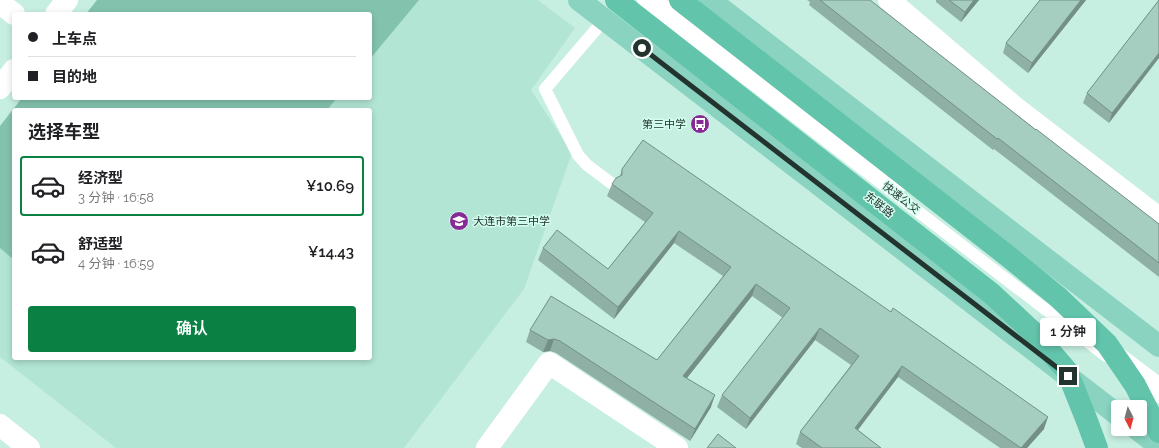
<!DOCTYPE html>
<html lang="zh">
<meta charset="utf-8">
<style>
body{margin:0;font-family:Raleway,"Noto Sans SC",sans-serif;background:#f6f6f6;color:#202124;height:100vh;display:flex;flex-direction:column;font-size:15px;white-space:nowrap}
*{box-sizing:border-box;margin:0}
p{font-size:13px;color:#757577}
.icon{flex:none;width:22px;height:22px;fill:none;stroke:currentColor;stroke-width:2;stroke-linecap:round;stroke-linejoin:round}
.map{position:relative;flex:1;overflow:hidden}
.details{position:absolute;left:12px;top:108px;width:360px;height:252px;display:flex;flex-direction:column;background:#fff;border-radius:4px;box-shadow:0 2px 6px #0003}
.details>*{flex:none}
.banner{position:absolute;left:12px;top:12px;width:360px;height:88px;border-radius:4px;box-shadow:0 2px 6px #0003;display:grid;align-content:center;height:88px;padding:0 16px;background:#fff}
.needle{width:26px;rotate:174deg}
.tools{position:absolute;left:1111px;top:400px;display:grid;gap:8px}
.tools a{display:grid;place-items:center;width:36px;height:36px;border-radius:4px;background:#fff;box-shadow:0 2px 6px #0003;font-size:20px}
.end{position:absolute;width:18px;height:18px;margin:-9px;border:5px solid #23332e;background:#fff;box-shadow:0 0 0 2px #fff}
.from{border-radius:50%}
.bubble{position:absolute;height:28px;border-radius:4px;background:#fff;box-shadow:0 2px 6px #0003;font-size:13px;font-weight:600;line-height:28px;text-align:center}
.banner b{display:flex;align-items:center;gap:14px;height:38px;font-size:15px}
.banner b+b{border-top:1px solid #e0e0e0}
.banner i{width:10px;height:10px;background:#202124}
ul{padding:0;list-style:none}
li{display:flex;align-items:center;gap:12px;height:60px;margin:0 8px 6px;padding:0 8px;border:2px solid transparent;border-radius:4px}
li div{flex:1}
li b{display:block;font-size:15px}
li em{font-style:normal;font-weight:600}
li.selected{border-color:#0b8043}
li>.icon{width:36px;height:36px;stroke-width:1.5}
h2{padding:0 16px;font-size:18px;line-height:48px}
.action{display:flex;gap:8px;margin-top:auto;padding:8px 16px}
.action a{flex:1;height:46px;border-radius:4px;background:#0b8043;color:#fff;font-size:16px;font-weight:600;line-height:46px;text-align:center}
.map>svg:first-child{display:block}
.built{fill:#b2e5d4;fill-rule:evenodd}
.grass{fill:#83c3ae}
.lines{fill:none;stroke-linecap:round;stroke-linejoin:round}
.service{stroke:#fff;stroke-width:12}
.minor{stroke:#fff;stroke-width:22}
.primary{stroke:#8ad3c1;stroke-width:22}
.trunk{stroke:#63c4ac;stroke-width:22}
.wall{fill:#8eb0a5}
.shaded-wall{fill:#749086}
.building{fill:#a5cdc0;stroke:#749086}
.route{stroke:#23332e;stroke-width:5}
.labels{text-anchor:middle;dominant-baseline:central;stroke-width:3;stroke-linejoin:round;paint-order:stroke}
.poi-label{font-size:11px;fill:#23332e;stroke:#d3fdee;text-anchor:end}
.street-label{font-size:11px;fill:#23332e;stroke:#d3fdee}
</style>
<div class="map">
<svg width="1159" height="448" viewBox="0 0 1159 448">
<rect width="100%" height="100%" fill="#c6efe1"/>
<!-- built -->
<path class="built" d="M 97,0 L 538,0 L 575,28 L 531,90 L 572,153 L 524,289 L 404,448 L 116,448 L 0,357 L 0,126 L 22,98 L 370,98 L 370,14 L 86,14 ZM 14,110 L 370,110 L 370,358 L 14,358 Z"/>
<!-- grass -->
<g class="grass">
<polygon points="97,0 419,0 370,59 370,14 86,14"/>
<polygon points="22,98 337,98 327,110 14,110 14,260 0,248 0,126"/>
</g>
<g class="lines">
<!-- service -->
<g class="service">
<polyline points="643,0 1106,356"/>
<polyline points="657,0 901,186"/>
<polyline points="604,20 545,89 578,155 587,165 611,183"/>
<polyline points="1122,355 1159,383"/>
<polyline points="1137,380 1159,397"/>
</g>
<!-- minor -->
<g class="minor">
<polyline points="889,0 1017,109 1159,218"/>
<polyline points="0,3 14,14"/>
<polyline points="56,14 67,0"/>
<polyline points="0,88 14,70"/>
<polyline points="0,425 29,448"/>
<polyline points="487,448 549,363 677,448"/>
</g>
<!-- primary -->
<g class="primary">
<polyline points="579,0 1118,415"/>
<polyline points="710,0 1159,346"/>
<polyline points="1137,429 1159,446"/>
</g>
<!-- trunk -->
<g class="trunk">
<polyline points="616,0 992,294 1035,334 1067,371 1087,421 1097,448"/>
<polyline points="680,0 1009,257 1058,297 1107,344 1135,385 1159,432"/>
</g>
</g>
<!-- wall -->
<g class="wall">
<polygon points="807,0 870,0 1036,130 1159,224 1159,277 994,149 993,150 809,5 810,2"/>
<polygon points="936,0 979,0 961,22 936,2"/>
<polygon points="1040,0 1086,0 1028,73 1003,53 1006,43"/>
<polygon points="1159,0 1109,123 1083,103 1087,93"/>
<polygon points="622,169 1044,429 1027,448 1000,448 898,377 858,430 881,448 802,448 796,444 800,432 851,365 815,340 746,429 717,407 722,395 783,318 752,296 687,378 711,407 690,441 556,353 550,351 543,352 526,342 530,330 657,360 723,276 674,243 614,319 538,260 543,248 608,269 645,222 607,196 612,184 620,176"/>
</g>
<!-- shaded-wall -->
<g class="shaded-wall">
<polygon points="974,0 979,0 961,22 965,12"/>
<polygon points="1081,0 1086,0 1028,73 1032,63"/>
<polygon points="1159,53 1159,58 1109,123 1112,113"/>
<polygon points="679,231 674,243 614,319 618,307"/>
<polygon points="756,284 752,296 679,388 683,376"/>
<polygon points="820,328 815,340 746,429 750,418"/>
<polygon points="554,339 550,351 543,352 548,340"/>
<polygon points="902,366 898,377 850,440 855,428"/>
<polygon points="715,395 711,407 690,441 695,429"/>
<polygon points="1048,417 1044,429 1027,448 1021,448"/>
</g>
<!-- building -->
<g class="building">
<polygon points="820,0 870,0 1036,130 1036,129 1159,224 1159,263 998,138 997,139"/>
<polygon points="949,0 974,0 965,12"/>
<polygon points="1040,0 1081,0 1032,63 1006,43"/>
<polygon points="1159,0 1159,53 1112,113 1087,93"/>
<polygon points="643,140 891,312 893,308 1048,417 1021,448 902,366 855,428 881,448 822,448 800,432 859,356 820,328 750,418 722,395 790,308 756,284 683,376 715,395 695,429 560,341 554,339 548,340 530,330 551,296 657,360 731,267 679,231 618,307 543,248 557,230 608,269 653,213 612,184 616,178 622,175 622,169"/>
<polygon points="718,434 736,448 707,448"/>
</g>
<g class="lines">
<!-- route -->
<polyline class="route" points="642,48 1068,376"/>
</g>
<!-- icons -->
<defs>
<symbol id="bus-disc" viewBox="-11 -11 22 22"><circle r="9.5" fill="#872a95" stroke="#d3fdee"/><path d="M-5-6H5V4H4V6H2V4H-2V6H-4V4H-5ZM-3.5-4V0h7V-4ZM-3.5 1.2v1.5H-2V1.2ZM2 1.2v1.5H3.5V1.2Z" fill="#fff"/></symbol>
<symbol id="school-disc" viewBox="-11 -11 22 22"><circle r="9.5" fill="#872a95" stroke="#d3fdee"/><path d="M0-5L7-2L0 1L-7-2ZM-4 1L0 2.5L4 1V4Q0 6-4 4Z" fill="#fff"/></symbol>
</defs>
<g fill-rule="evenodd">
<use href="#bus-disc" x="689" y="113" width="22" height="22"/>
<use href="#school-disc" x="448" y="210" width="22" height="22"/>
</g>
<g class="labels">
<!-- poi labels -->
<g class="poi-label">
<text x="686" y="124">第三中学</text>
<text x="473" y="221" text-anchor="start">大连市第三中学</text>
</g>
<!-- street labels -->
<g class="street-label">
<text transform="translate(901 198) rotate(38)">快速公交</text>
<text transform="translate(879 205) rotate(38)">东联路</text>
</g>
</g>
</svg>
<div class="tools">
<a><svg class="needle" viewBox="-14 -14 28 28"><path d="M0-13l5 13h-10z" fill="#e53935"/><path d="M0 13l5-13h-10z" fill="#757577"/></svg></a>
</div>
<i class="end from" style="left:642px;top:48px"></i>
<i class="end" style="left:1068px;top:376px"></i>
<div class="bubble" style="left:1040px;top:318px;width:56px">1 分钟</div>
<div class="banner">
<b><i class="from"></i>上车点</b>
<b><i></i>目的地</b>
</div>
<section class="details">
<h2>选择车型</h2>
<ul>
<li class="selected"><svg class="icon" aria-label="car" viewBox="0 0 24 24"><path d="M5 17H2v-5l4-1 3-4h7l3 4 3 1v5h-3M9 17h6M6 11h13"/><circle cx="7" cy="17" r="2"/><circle cx="17" cy="17" r="2"/></svg><div><b>经济型</b><p>3 分钟 · 16:58</p></div><em>¥10.69</em></li>
<li><svg class="icon" aria-label="car" viewBox="0 0 24 24"><path d="M5 17H2v-5l4-1 3-4h7l3 4 3 1v5h-3M9 17h6M6 11h13"/><circle cx="7" cy="17" r="2"/><circle cx="17" cy="17" r="2"/></svg><div><b>舒适型</b><p>4 分钟 · 16:59</p></div><em>¥14.43</em></li>
</ul>
<div class="action"><a>确认</a></div>
</section>
</div>
